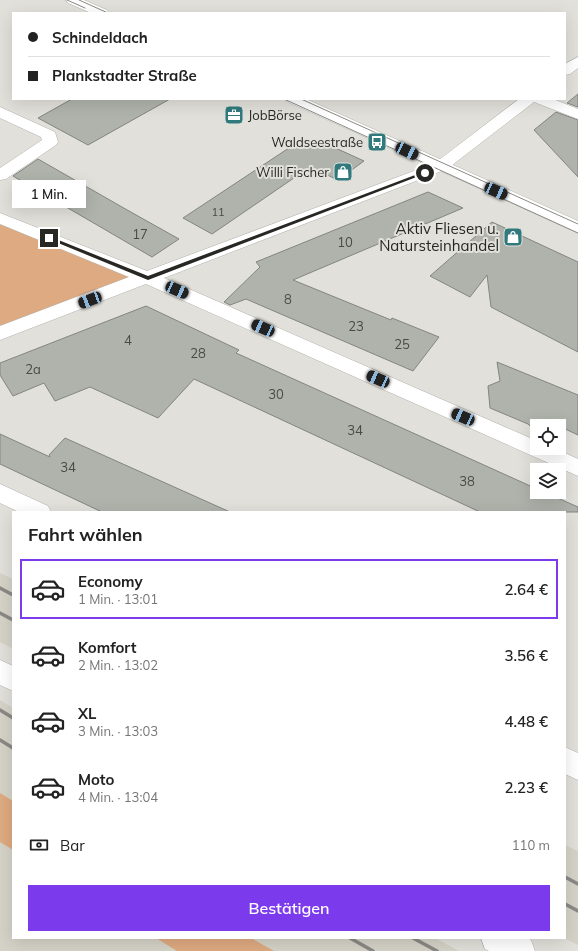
<!DOCTYPE html>
<html lang="de">
<meta charset="utf-8">
<style>
body{margin:0;font-family:Mulish,sans-serif;background:#f6f6f6;color:#222;height:100vh;display:flex;flex-direction:column;font-size:15px;white-space:nowrap}
*{box-sizing:border-box;margin:0}
p{font-size:13px;color:#767676}
.icon{flex:none;width:22px;height:22px;fill:none;stroke:currentColor;stroke-width:2;stroke-linecap:round;stroke-linejoin:round}
.map{position:relative;flex:1;overflow:hidden}
.details{position:absolute;left:12px;top:511px;width:554px;height:428px;display:flex;flex-direction:column;background:#fff;border-radius:0px;box-shadow:0 4px 16px #0002}
.details>*{flex:none}
.hud{position:absolute;left:12px;top:12px;width:554px;height:88px;border-radius:0px;box-shadow:0 4px 16px #0002;display:grid;align-content:center;height:88px;padding:0 16px;background:#fff}
.tools{position:absolute;left:530px;top:419px;display:grid;gap:8px}
.tools a{display:grid;place-items:center;width:36px;height:36px;border-radius:0px;background:#fff;box-shadow:0 4px 16px #0002;font-size:20px}
.end{position:absolute;width:18px;height:18px;margin:-9px;border:5px solid #272724;background:#fff;box-shadow:0 0 0 2px #fff}
.from{border-radius:50%}
.bubble{position:absolute;height:28px;border-radius:0px;background:#fff;box-shadow:0 4px 16px #0002;font-size:13px;font-weight:600;line-height:28px;text-align:center}
.car{position:absolute;width:12px;height:24px;margin:-12px -6px;border-radius:5px;box-shadow:0 0 3px 1px #0007;background:linear-gradient(#222 24%,#8ab4d8 0 40%,#222 0 76%,#8ab4d8 0 86%,#222 0)}
.hud b{display:flex;align-items:center;gap:14px;height:38px;font-size:15px}
.hud b+b{border-top:1px solid #e0e0e0}
.hud i{width:10px;height:10px;background:#222}
ul{padding:0;list-style:none}
li{display:flex;align-items:center;gap:12px;height:60px;margin:0 8px 6px;padding:0 8px;border:2px solid transparent;border-radius:0px}
li div{flex:1}
li b{display:block;font-size:15px}
li em{font-style:normal;font-weight:600}
li.current{border-color:#7c3aed}
li>.icon{width:36px;height:36px;stroke-width:1.5}
h2{padding:0 16px;font-size:18px;line-height:48px}
.pay{display:flex;align-items:center;gap:10px;height:44px;padding:0 16px;font-size:15px}
.pay p{margin-inline-start:auto}
.action{display:flex;gap:8px;margin-top:auto;padding:8px 16px}
.action a{flex:1;height:46px;border-radius:0px;background:#7c3aed;color:#fff;font-size:16px;font-weight:600;line-height:46px;text-align:center}
.map>svg:first-child{display:block}
.built{fill:#d5d3c7}
.green{fill:#deaa81}
.building{fill:#b0b2ac;stroke:#838580}
.lines{fill:none;stroke-linecap:round;stroke-linejoin:round}
.minor-casing{stroke:#b2b1ac;stroke-width:1}
.major-casing{stroke:#b2b1ac;stroke-width:1}
.minor{fill:#fff;fill-rule:evenodd}
.major{fill:#fff;fill-rule:evenodd}
.tram{stroke:#8a8985;stroke-width:1}
.rail{stroke:#8a8985;stroke-width:3.5}
.route{fill:#272724}
.labels{text-anchor:middle;dominant-baseline:central;stroke-width:4;stroke-linejoin:round;paint-order:stroke}
.far-number-label{font-size:11px;fill:#494a46}
.far-poi-label{font-size:13px;fill:#272724;stroke:#e1e0da;text-anchor:end}
.number-label{font-size:13px;fill:#494a46}
.poi-label{font-size:15px;fill:#272724;stroke:#e1e0da;text-anchor:end}
</style>
<div class="map">
<svg width="578" height="951" viewBox="0 0 578 951">
<rect width="100%" height="100%" fill="#e1e0da"/>
<!-- built -->
<g class="built">
<polygon points="0,573 13,579 13,649 0,642"/>
<polygon points="0,700 13,708 13,938 435,938 459,951 0,951"/>
<polygon points="565,845 578,851 578,945 564,938"/>
</g>
<!-- green -->
<g class="green">
<polygon points="0,220 148,278 0,329"/>
<polygon points="0,793 13,801 13,850 0,842"/>
<polygon points="156,938 251,938 274,951 177,951"/>
</g>
<!-- building -->
<g class="building">
<polygon points="578,94 578,107 567,103"/>
<polygon points="72,99 170,99 88,145 38,118"/>
<polygon points="556,112 578,120 578,177 534,130"/>
<polygon points="301,140 312,144 318,140 364,161 338,180 310,167 212,234 183,218"/>
<polygon points="38,159 129,211 179,239 152,257 13,176"/>
<polygon points="428,192 463,208 293,280 391,320 392,318 439,337 413,371 246,299 230,305 224,302 260,267 256,262"/>
<polygon points="492,222 578,262 578,352 491,307 487,275 470,297 430,276"/>
<polygon points="146,306 239,350 236,353 537,489 537,492 544,492 578,507 578,512 480,512 194,379 158,418 90,387 55,401 44,383 13,396 0,375 0,363"/>
<polygon points="497,362 578,395 578,435 559,426 537,426 537,429 533,429 528,424 490,408 488,386 500,381"/>
<polygon points="0,434 50,457 49,455 65,438 230,512 102,512 0,464"/>
</g>
<g class="lines">
<defs>
<g id="minor">
<polygon points="578,57 578,68 570,74 565,75 565,64"/>
<polygon points="519,99 553,99 578,109 578,119 534,102 447,169 164,278 537,441 537,448 554,448 578,459 578,476 146,284 0,340 0,326 129,277 0,224 0,213 147,271 435,163"/>
<polygon points="0,107 55,132 58,142 56,145 6,179 0,180 0,168 42,140 41,137 0,118"/>
<polygon points="0,484 48,506 51,512 19,512 0,503"/>
<polygon points="0,660 13,666 13,691 0,685"/>
<polygon points="565,747 578,753 578,780 565,774"/>
<polygon points="481,938 527,938 531,940 535,951 489,951 485,949"/>
</g>
<g id="major">
<polygon points="66,0 84,0 107,10 109,13 91,13 68,3"/>
<polygon points="285,99 306,99 578,221 578,233 288,102"/>
</g>
</defs>
<!-- minor casing -->
<use href="#minor" class="minor-casing"/>
<!-- major casing -->
<use href="#major" class="major-casing"/>
<!-- minor -->
<use href="#minor" class="minor"/>
<!-- major -->
<use href="#major" class="major"/>
<!-- tram -->
<g class="tram">
<polyline points="67,0 85,8"/>
<polyline points="79,0 108,13"/>
<polyline points="284,99 578,233"/>
<polyline points="301,99 578,224"/>
</g>
<!-- rail -->
<g class="rail">
<polyline points="0,588 13,595"/>
<polyline points="0,613 13,620"/>
<polyline points="0,710 13,718"/>
<polyline points="0,740 13,748"/>
<polyline points="565,877 578,884"/>
<polyline points="565,904 578,911"/>
<polyline points="350,938 373,951"/>
<polyline points="413,938 437,951"/>
</g>
</g>
<!-- route -->
<polygon class="route" points="423,172 427,173 148,280 46,238 51,237 148,276"/>
<!-- icons -->
<defs>
<symbol id="office-square" viewBox="-11 -11 22 22"><rect x="-9" y="-9" width="18" height="18" rx="4" fill="#307a7d" stroke="#e1e0da"/><path d="M-6-3h4V-5.5h4V-3h4V5H-6ZM-1-4.5V-3h2v-1.5ZM-6 0V1H6V0Z" fill="#fff"/></symbol>
<symbol id="bus-square" viewBox="-11 -11 22 22"><rect x="-9" y="-9" width="18" height="18" rx="4" fill="#307a7d" stroke="#e1e0da"/><path d="M-5-6H5V4H4V6H2V4H-2V6H-4V4H-5ZM-3.5-4V0h7V-4ZM-3.5 1.2v1.5H-2V1.2ZM2 1.2v1.5H3.5V1.2Z" fill="#fff"/></symbol>
<symbol id="shop-square" viewBox="-11 -11 22 22"><rect x="-9" y="-9" width="18" height="18" rx="4" fill="#307a7d" stroke="#e1e0da"/><path d="M-5-2.5h2.3a2.7 3.5 0 0 1 5.4 0H5L5.5 6h-11ZM-1.5-2.5h3a1.5 2.3 0 0 0-3 0Z" fill="#fff"/></symbol>
</defs>
<g fill-rule="evenodd">
<use href="#office-square" x="223" y="104" width="22" height="22"/>
<use href="#bus-square" x="366" y="131" width="22" height="22"/>
<use href="#shop-square" x="332" y="161" width="22" height="22"/>
<use href="#shop-square" x="502" y="226" width="22" height="22"/>
</g>
<g class="labels">
<!-- far-number labels -->
<g class="far-number-label">
<text x="218" y="212">11</text>
</g>
<!-- far-poi labels -->
<g class="far-poi-label">
<text x="248" y="115" text-anchor="start">JobBörse</text>
<text x="363" y="142">Waldseestraße</text>
<text x="329" y="172">Willi Fischer</text>
</g>
<!-- number labels -->
<g class="number-label">
<text x="140" y="234">17</text>
<text x="345" y="242">10</text>
<text x="288" y="299">8</text>
<text x="356" y="326">23</text>
<text x="128" y="340">4</text>
<text x="402" y="344">25</text>
<text x="198" y="353">28</text>
<text x="33" y="369">2a</text>
<text x="276" y="394">30</text>
<text x="355" y="430">34</text>
<text x="68" y="467">34</text>
<text x="467" y="481">38</text>
</g>
<!-- poi labels -->
<g class="poi-label">
<text x="499" y="228">Aktiv Fliesen u.<tspan x="499" dy="17">Natursteinhandel</tspan></text>
</g>
</g>
</svg>
<div class="tools">
<a><svg class="icon" aria-label="locate" viewBox="0 0 24 24"><circle cx="12" cy="12" r="6"/><path d="M12 2v4M12 18v4M2 12h4M18 12h4"/></svg></a>
<a><svg class="icon" aria-label="layers" viewBox="0 0 24 24"><path d="M12 4l9 5-9 5-9-5zM3 14l9 5 9-5"/></svg></a>
</div>
<i class="end from" style="left:425px;top:173px"></i>
<i class="end" style="left:49px;top:238px"></i>
<div class="bubble" style="left:12px;top:180px;width:74px">1 Min.</div>
<i class="car" style="left:407px;top:151px;rotate:115deg"></i>
<i class="car" style="left:496px;top:191px;rotate:114deg"></i>
<i class="car" style="left:177px;top:290px;rotate:114deg"></i>
<i class="car" style="left:90px;top:300px;rotate:249deg"></i>
<i class="car" style="left:263px;top:328px;rotate:294deg"></i>
<i class="car" style="left:378px;top:379px;rotate:294deg"></i>
<i class="car" style="left:463px;top:417px;rotate:294deg"></i>
<div class="hud">
<b><i class="from"></i>Schindeldach</b>
<b><i></i>Plankstadter Straße</b>
</div>
<section class="details">
<h2>Fahrt wählen</h2>
<ul>
<li class="current"><svg class="icon" aria-label="car" viewBox="0 0 24 24"><path d="M5 17H2v-5l4-1 3-4h7l3 4 3 1v5h-3M9 17h6M6 11h13"/><circle cx="7" cy="17" r="2"/><circle cx="17" cy="17" r="2"/></svg><div><b>Economy</b><p>1 Min. · 13:01</p></div><em>2.64 €</em></li>
<li><svg class="icon" aria-label="car" viewBox="0 0 24 24"><path d="M5 17H2v-5l4-1 3-4h7l3 4 3 1v5h-3M9 17h6M6 11h13"/><circle cx="7" cy="17" r="2"/><circle cx="17" cy="17" r="2"/></svg><div><b>Komfort</b><p>2 Min. · 13:02</p></div><em>3.56 €</em></li>
<li><svg class="icon" aria-label="car" viewBox="0 0 24 24"><path d="M5 17H2v-5l4-1 3-4h7l3 4 3 1v5h-3M9 17h6M6 11h13"/><circle cx="7" cy="17" r="2"/><circle cx="17" cy="17" r="2"/></svg><div><b>XL</b><p>3 Min. · 13:03</p></div><em>4.48 €</em></li>
<li><svg class="icon" aria-label="car" viewBox="0 0 24 24"><path d="M5 17H2v-5l4-1 3-4h7l3 4 3 1v5h-3M9 17h6M6 11h13"/><circle cx="7" cy="17" r="2"/><circle cx="17" cy="17" r="2"/></svg><div><b>Moto</b><p>4 Min. · 13:04</p></div><em>2.23 €</em></li>
</ul>
<div class="pay"><svg class="icon" aria-label="cash" viewBox="0 0 24 24"><path d="M3 7h18v10H3z"/><circle cx="12" cy="12" r="2"/></svg>Bar<p>110 m</p></div>
<div class="action"><a>Bestätigen</a></div>
</section>
</div>
